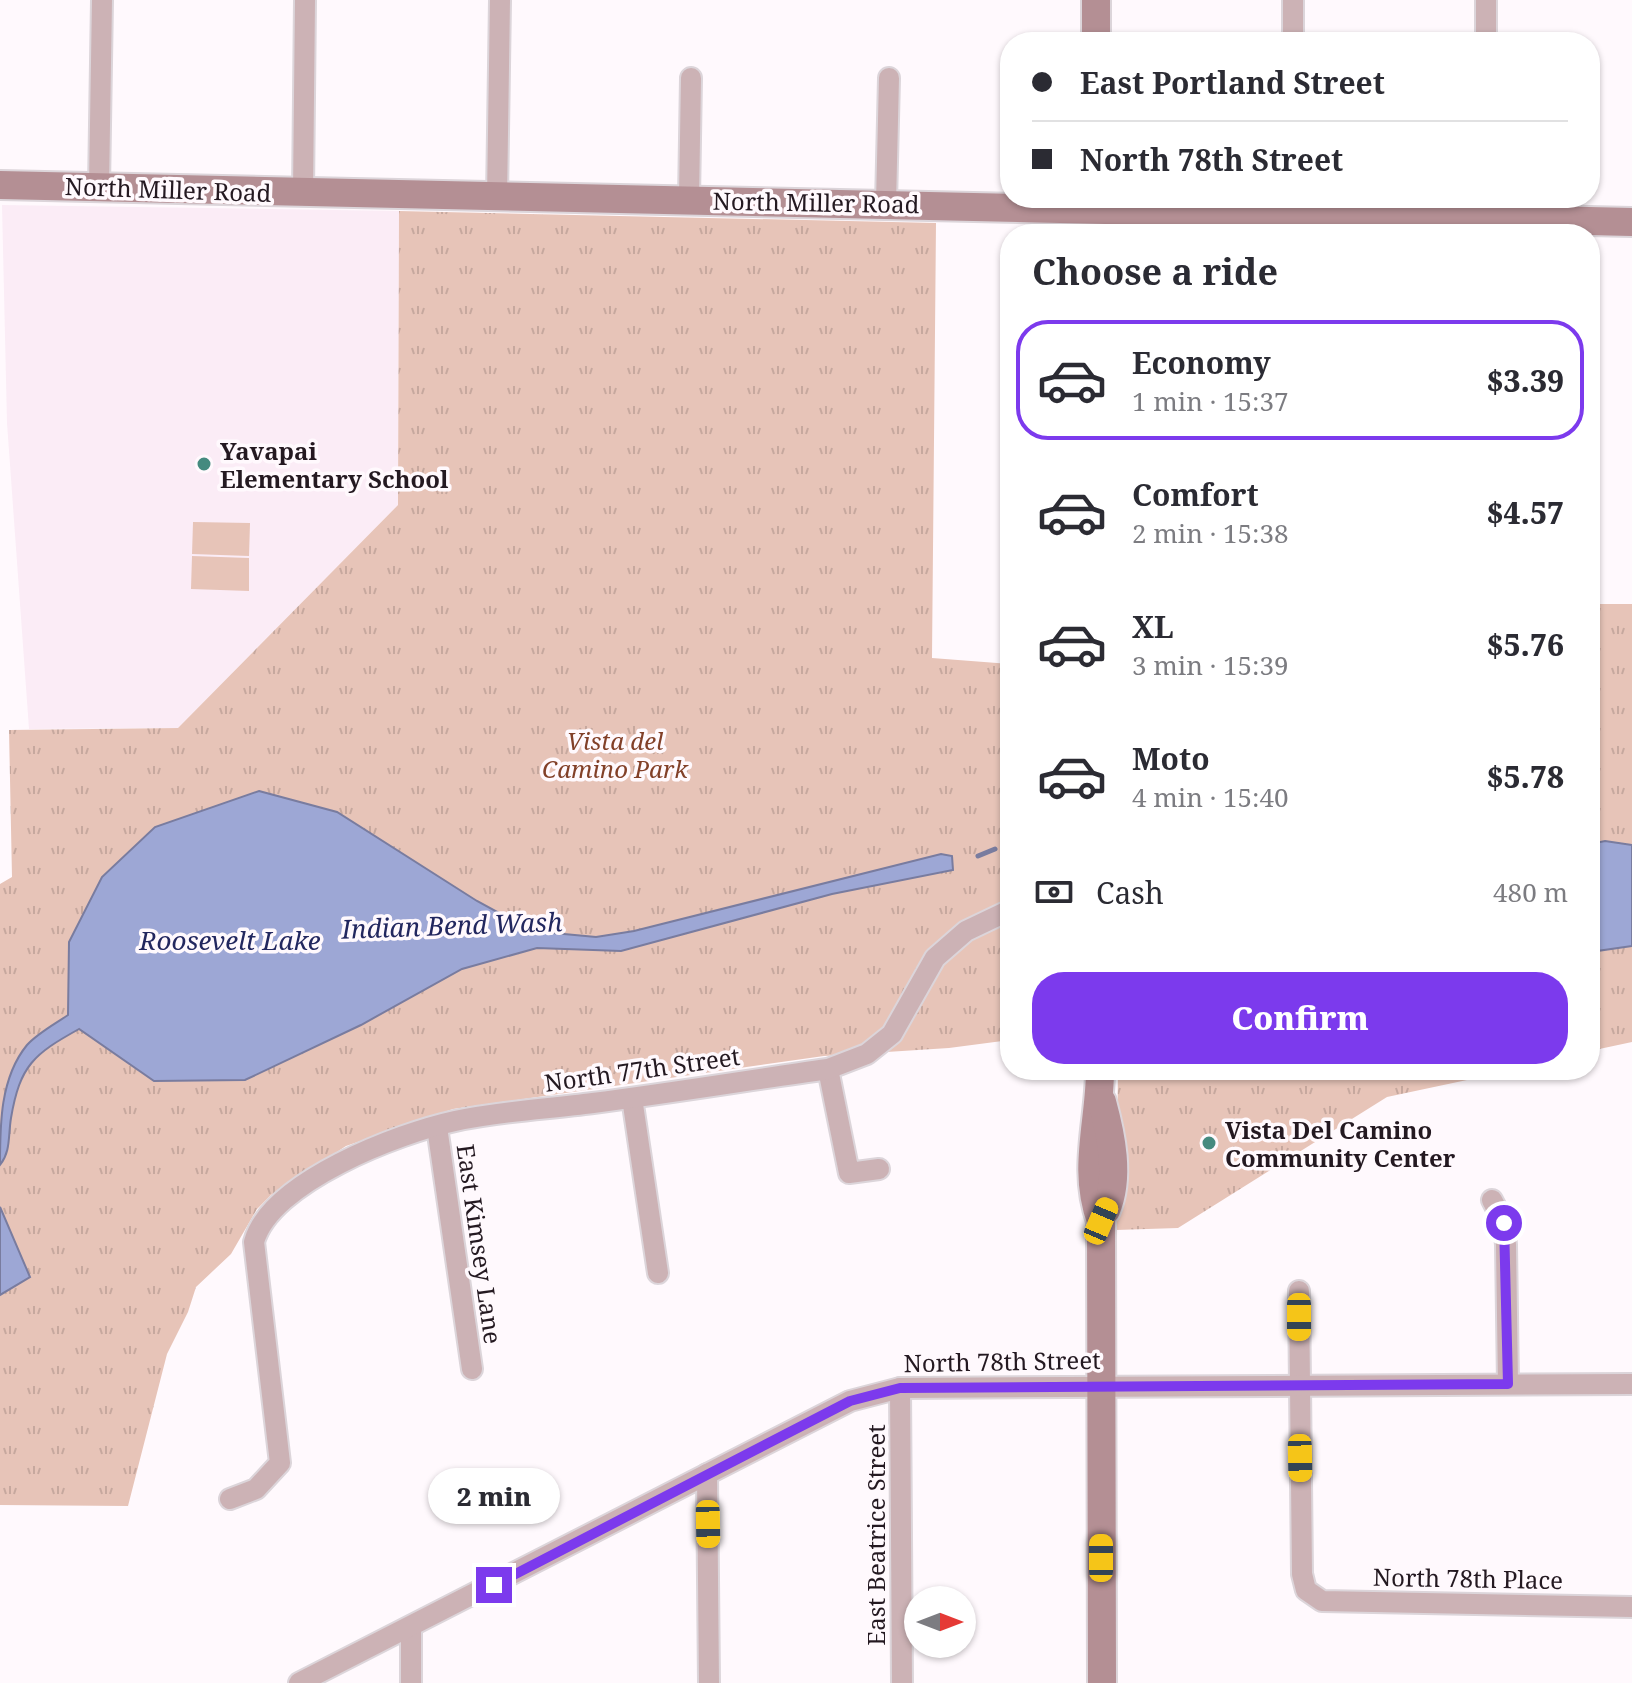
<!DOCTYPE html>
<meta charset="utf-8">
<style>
body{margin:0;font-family:"Noto Serif",serif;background:#f2f2f3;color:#2b2b33;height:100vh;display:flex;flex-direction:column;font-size:30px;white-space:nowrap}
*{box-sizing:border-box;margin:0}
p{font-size:26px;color:#7c7c81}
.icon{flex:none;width:44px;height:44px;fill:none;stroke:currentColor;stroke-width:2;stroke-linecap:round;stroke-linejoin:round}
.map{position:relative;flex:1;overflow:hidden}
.sheet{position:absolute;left:1000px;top:224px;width:600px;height:856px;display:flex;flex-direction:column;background:#fff;border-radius:32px;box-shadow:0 2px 6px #0004}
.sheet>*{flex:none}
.hud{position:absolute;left:1000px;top:32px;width:600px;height:176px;border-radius:32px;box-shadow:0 2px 6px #0004;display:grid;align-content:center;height:176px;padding:0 32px;background:#fff}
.needle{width:52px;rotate:90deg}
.fabs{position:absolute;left:904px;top:1586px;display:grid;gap:16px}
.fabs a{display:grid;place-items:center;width:72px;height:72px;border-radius:50%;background:#fff;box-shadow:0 2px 6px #0004;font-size:40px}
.end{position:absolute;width:36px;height:36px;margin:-18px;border:10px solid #7c3aed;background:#fff;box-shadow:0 0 0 4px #fff}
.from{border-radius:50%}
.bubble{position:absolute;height:56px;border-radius:28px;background:#fff;box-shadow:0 2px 6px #0004;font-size:26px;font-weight:800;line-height:56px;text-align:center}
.car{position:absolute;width:24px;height:48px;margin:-24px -12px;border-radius:10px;box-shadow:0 0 6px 2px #0007;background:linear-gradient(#f5c518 24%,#345 0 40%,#f5c518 0 76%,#345 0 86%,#f5c518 0)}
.hud b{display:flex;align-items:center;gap:28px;height:76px;font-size:30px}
.hud b+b{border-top:2px solid #e1e1e2}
.hud i{width:20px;height:20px;background:#2b2b33}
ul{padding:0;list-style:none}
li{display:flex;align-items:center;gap:24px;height:120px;margin:0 16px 12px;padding:0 16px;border:4px solid transparent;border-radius:32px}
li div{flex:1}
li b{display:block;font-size:30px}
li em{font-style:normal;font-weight:800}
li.selected{border-color:#7c3aed}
li>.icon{width:72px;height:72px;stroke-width:1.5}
h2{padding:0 32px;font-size:36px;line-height:96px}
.pay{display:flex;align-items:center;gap:20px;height:88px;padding:0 32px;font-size:30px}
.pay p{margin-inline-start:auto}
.primary-button{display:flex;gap:16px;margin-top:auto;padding:16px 32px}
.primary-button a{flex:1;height:92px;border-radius:32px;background:#7c3aed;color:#fff;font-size:32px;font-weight:800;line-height:92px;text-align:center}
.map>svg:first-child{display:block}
.built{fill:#fbecf6}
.green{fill:#e7c4b8}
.park{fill:url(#park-tufts)}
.water{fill:#9da7d5;stroke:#797c9f;stroke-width:2}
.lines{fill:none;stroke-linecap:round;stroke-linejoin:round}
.stream{stroke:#797c9f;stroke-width:5}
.street-casing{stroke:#dcd5da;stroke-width:24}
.secondary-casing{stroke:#dcd5da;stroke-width:32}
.street{stroke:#ccb2b5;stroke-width:20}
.secondary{stroke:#b48f94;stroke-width:28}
.route{stroke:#7c3aed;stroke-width:10}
.poi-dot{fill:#458a7f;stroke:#fff9fd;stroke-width:3}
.labels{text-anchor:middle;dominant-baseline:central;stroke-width:7;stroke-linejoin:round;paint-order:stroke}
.street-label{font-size:24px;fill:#241921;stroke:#fff9fd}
.poi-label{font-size:24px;font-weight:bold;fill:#241921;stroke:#fff9fd;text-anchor:start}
.park-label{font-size:24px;font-style:italic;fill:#824028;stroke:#fff9fd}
.water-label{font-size:26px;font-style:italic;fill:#22275f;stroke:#fff9fd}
</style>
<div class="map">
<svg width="1632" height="1683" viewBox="0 0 1632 1683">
<defs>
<pattern id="park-tufts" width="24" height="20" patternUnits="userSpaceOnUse" patternTransform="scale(2)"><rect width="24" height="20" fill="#e7c4b8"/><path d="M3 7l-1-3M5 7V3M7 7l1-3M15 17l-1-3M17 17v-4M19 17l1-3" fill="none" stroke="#c6a89e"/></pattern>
</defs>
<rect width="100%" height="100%" fill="#fff9fd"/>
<!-- built -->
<polygon class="built" points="2,205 399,211 398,505 178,728 29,729 7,423"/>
<!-- green -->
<g class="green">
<polygon points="193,522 250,523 249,556 192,554"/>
<polygon points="192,556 249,558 249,591 191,589"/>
</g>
<!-- park -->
<g class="park">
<polygon points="399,211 936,223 932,658 1010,664 1010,1040 949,1048 824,1056 453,1109 346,1146 271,1195 257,1209 231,1254 196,1287 188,1312 167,1354 128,1506 0,1505 0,884 12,877 9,730 178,728 398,505"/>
<polygon points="1590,604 1632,604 1632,1042 1590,1051"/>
<polygon points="1118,1070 1514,1070 1387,1097 1178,1228 1116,1230"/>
</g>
<!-- water -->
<g class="water">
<path d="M 259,791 L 337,812 L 477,901 L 532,931 L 596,937 L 634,931 L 941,854 L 952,856 L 953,870 L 832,894 L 621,951 L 537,948 L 462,969 L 361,1025 L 245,1080 L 154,1081 L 79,1029 C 34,1054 20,1065 11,1118 C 8,1136 11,1151 0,1165 C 0,1125 0,1078 27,1045 C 38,1033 55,1024 68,1015 L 69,942 L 102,877 L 155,827 Z"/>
<polygon points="1605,841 1632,845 1632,946 1590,952 1590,844"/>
<polygon points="0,1207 30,1277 0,1295"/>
</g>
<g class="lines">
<!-- stream -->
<polyline class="stream" points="978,856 995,849"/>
<defs>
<g id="street">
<polyline points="1293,0 1293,42"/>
<polyline points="1486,0 1486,42"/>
<polyline points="99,187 102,0"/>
<polyline points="303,193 305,0"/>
<polyline points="497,198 500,0"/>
<polyline points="689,199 691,78"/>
<polyline points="886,203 889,78"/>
<polyline points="828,1069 849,1173 879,1169"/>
<polyline points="632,1098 658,1273"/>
<polyline points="437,1127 472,1369"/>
<polyline points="1492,1200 1504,1223 1506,1245 1508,1384"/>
<polyline points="1299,1291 1302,1574 1306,1590 1322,1601 1632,1607"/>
<polyline points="900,1388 902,1683"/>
<polyline points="707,1474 709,1683"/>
<path d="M 230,1499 L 256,1489 L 280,1463 L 254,1242 C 270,1182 399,1133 455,1121 C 500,1111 548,1109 593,1103 C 672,1093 750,1080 828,1069 L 867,1054 L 892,1034 L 935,958 L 966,931 L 1010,910"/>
<polyline points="411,1628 411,1683"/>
<polyline points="299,1683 850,1401 900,1388 1632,1384"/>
</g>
<g id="secondary">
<polyline points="1096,0 1096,42"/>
<polyline points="0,185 1632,222"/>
<path d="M 1100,1070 C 1100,1122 1082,1169 1101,1221 L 1102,1683"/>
<path d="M 1102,1102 C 1111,1135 1120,1177 1106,1210"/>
</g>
</defs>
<!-- street casing -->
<use href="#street" class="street-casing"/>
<!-- secondary casing -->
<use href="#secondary" class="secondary-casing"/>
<!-- street -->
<use href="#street" class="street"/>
<!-- secondary -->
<use href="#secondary" class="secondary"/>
</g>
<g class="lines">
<!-- route -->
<polyline class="route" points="494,1585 850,1401 900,1388 1508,1384 1504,1223"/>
</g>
<!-- markers -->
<g class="poi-dot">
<circle cx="204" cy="464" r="8"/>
<circle cx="1209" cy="1143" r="8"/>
</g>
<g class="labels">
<!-- street labels -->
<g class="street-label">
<text transform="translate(168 189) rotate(2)">North Miller Road</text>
<text transform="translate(816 202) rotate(1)">North Miller Road</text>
<text transform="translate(642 1069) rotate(-8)">North 77th Street</text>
<text transform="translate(480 1244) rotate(82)">East Kimsey Lane</text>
<text transform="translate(1002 1361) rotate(-1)">North 78th Street</text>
<text transform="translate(875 1535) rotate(-90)">East Beatrice Street</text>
<text transform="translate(1468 1578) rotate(1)">North 78th Place</text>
</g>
<!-- poi labels -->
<g class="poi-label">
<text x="220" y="450">Yavapai<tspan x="220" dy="28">Elementary School</tspan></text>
<text x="1225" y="1129">Vista Del Camino<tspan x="1225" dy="28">Community Center</tspan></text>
</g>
<!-- park labels -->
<g class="park-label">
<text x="615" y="740">Vista del<tspan x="615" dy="28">Camino Park</tspan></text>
</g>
<!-- water labels -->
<g class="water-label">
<text transform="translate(452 925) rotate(-2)">Indian Bend Wash</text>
<text x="230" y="940">Roosevelt Lake</text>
</g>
</g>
</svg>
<div class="fabs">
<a><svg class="needle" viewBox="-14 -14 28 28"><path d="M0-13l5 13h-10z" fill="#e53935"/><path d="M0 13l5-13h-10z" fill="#7c7c81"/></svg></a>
</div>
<i class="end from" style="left:1504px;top:1223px"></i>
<i class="end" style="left:494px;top:1585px"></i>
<div class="bubble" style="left:428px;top:1468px;width:132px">2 min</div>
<i class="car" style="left:1101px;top:1221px;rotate:23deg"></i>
<i class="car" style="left:1299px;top:1317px;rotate:180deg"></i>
<i class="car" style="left:1300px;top:1458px;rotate:179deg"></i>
<i class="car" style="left:708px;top:1524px;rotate:179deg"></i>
<i class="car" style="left:1101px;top:1558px;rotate:0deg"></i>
<div class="hud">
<b><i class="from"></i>East Portland Street</b>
<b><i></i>North 78th Street</b>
</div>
<section class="sheet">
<h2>Choose a ride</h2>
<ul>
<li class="selected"><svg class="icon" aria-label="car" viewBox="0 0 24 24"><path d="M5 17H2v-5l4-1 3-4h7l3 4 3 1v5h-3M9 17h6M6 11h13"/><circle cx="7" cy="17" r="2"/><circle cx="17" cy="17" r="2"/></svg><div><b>Economy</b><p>1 min · 15:37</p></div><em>$3.39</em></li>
<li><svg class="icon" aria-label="car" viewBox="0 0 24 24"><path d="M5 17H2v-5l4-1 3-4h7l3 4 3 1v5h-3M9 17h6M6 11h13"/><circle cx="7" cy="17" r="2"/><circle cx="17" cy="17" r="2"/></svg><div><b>Comfort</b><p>2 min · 15:38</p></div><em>$4.57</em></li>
<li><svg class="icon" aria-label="car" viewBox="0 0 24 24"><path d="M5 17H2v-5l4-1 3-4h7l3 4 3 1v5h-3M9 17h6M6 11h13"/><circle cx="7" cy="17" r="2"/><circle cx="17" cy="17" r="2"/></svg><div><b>XL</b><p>3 min · 15:39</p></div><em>$5.76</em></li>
<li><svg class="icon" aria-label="car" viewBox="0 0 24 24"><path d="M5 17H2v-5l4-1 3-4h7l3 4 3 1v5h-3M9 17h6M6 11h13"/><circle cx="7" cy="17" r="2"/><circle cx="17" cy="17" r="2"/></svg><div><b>Moto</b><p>4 min · 15:40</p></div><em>$5.78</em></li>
</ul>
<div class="pay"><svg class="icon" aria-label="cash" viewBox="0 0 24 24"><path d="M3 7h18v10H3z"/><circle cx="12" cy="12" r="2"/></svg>Cash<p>480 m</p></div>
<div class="primary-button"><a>Confirm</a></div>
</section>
</div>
